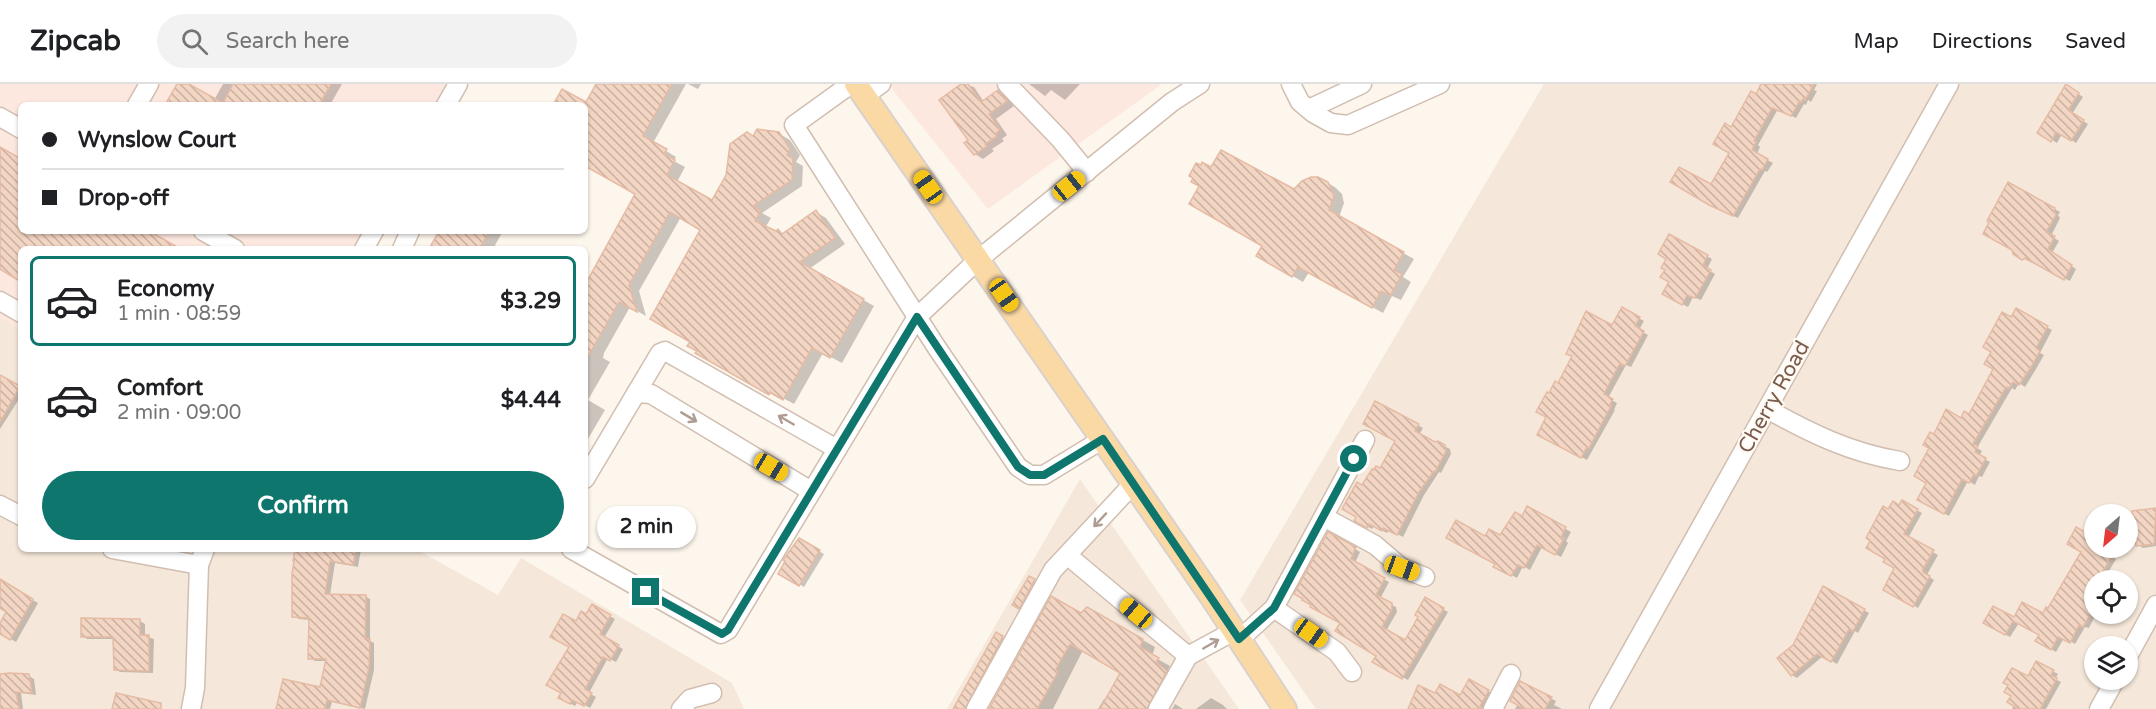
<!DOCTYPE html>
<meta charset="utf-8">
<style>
body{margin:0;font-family:"Varela Round",sans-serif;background:#f2f2f2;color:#202124;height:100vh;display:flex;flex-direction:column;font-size:22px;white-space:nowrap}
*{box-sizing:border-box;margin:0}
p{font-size:20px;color:#757577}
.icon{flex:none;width:33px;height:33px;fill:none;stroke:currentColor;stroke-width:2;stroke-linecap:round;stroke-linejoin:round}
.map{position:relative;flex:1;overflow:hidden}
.sheet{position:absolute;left:18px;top:162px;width:570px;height:306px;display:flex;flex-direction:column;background:#fff;border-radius:9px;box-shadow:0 2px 4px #0004}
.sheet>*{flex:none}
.guide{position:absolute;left:18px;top:18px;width:570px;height:132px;border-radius:9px;box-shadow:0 2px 4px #0004;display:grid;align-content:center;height:132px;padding:0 24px;background:#fff}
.needle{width:39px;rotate:208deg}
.fabs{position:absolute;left:2084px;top:420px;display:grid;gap:12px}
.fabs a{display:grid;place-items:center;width:54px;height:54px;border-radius:50%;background:#fff;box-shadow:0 2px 4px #0004;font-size:30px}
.end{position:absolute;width:27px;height:27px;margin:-14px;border:8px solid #0f766e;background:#fff;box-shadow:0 0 0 3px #fff}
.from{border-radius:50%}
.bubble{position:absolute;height:42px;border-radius:21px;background:#fff;box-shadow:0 2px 4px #0004;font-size:20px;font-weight:800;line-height:42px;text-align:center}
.car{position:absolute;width:18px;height:36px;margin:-18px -9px;border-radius:8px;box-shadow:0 0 4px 2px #0007;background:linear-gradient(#f5c518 24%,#345 0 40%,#f5c518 0 76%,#345 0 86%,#f5c518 0)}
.guide b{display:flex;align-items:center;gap:21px;height:57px;font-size:22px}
.guide b+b{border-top:2px solid #e0e0e0}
.guide i{width:15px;height:15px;background:#202124}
ul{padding:10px 0 0;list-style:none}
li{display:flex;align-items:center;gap:18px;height:90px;margin:0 12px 9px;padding:0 12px;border:3px solid transparent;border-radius:9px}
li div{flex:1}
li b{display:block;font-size:22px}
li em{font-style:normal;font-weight:800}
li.on{border-color:#0f766e}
li>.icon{width:54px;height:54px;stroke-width:1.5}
.primary-button{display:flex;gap:12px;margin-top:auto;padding:12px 24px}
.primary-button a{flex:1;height:69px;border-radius:36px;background:#0f766e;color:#fff;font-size:24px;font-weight:800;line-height:69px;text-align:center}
header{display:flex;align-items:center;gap:36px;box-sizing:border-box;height:84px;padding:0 30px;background:#fff;border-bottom:2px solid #e0e0e0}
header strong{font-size:28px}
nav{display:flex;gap:33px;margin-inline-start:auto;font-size:21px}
.search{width:420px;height:54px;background:#f2f2f2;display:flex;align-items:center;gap:15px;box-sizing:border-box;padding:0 21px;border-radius:33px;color:#757577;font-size:22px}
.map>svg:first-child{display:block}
.residential{fill:#f5e8da;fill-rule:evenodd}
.commercial{fill:#fde8e0}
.shadow{fill:#0003}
.building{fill:url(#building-back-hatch);stroke:#e6bba3;stroke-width:1.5}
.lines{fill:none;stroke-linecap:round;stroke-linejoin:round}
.minor-casing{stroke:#d1beb0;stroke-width:21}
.major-casing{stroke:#dad1cd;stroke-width:26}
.minor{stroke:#fff;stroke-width:18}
.major{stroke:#fbd9a5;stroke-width:22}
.oneway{stroke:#af9d94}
.route{stroke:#0f766e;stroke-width:8}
.labels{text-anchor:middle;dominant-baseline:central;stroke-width:4.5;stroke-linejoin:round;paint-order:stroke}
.street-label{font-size:21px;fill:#7a5c4d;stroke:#fffaf3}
</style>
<header>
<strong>Zipcab</strong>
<div class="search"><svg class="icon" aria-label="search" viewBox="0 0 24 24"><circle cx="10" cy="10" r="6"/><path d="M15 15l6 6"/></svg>Search here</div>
<nav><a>Map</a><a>Directions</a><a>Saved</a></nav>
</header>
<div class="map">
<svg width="2156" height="625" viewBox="0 0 2156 625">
<defs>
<pattern id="building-back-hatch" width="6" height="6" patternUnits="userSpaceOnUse" patternTransform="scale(1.5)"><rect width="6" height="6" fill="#f3d5c3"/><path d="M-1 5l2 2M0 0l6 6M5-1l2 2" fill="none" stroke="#cab0a1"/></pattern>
</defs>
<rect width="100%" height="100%" fill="#fdf6ec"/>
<!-- residential -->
<g class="residential">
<path d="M 1544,0 L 2156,0 L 2156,625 L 1316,625 L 1240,516 ZM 2094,430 L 2127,430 L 2127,464 L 2094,464 ZM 2094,496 L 2127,496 L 2127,530 L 2094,530 ZM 2094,562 L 2127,562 L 2127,596 L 2094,596 Z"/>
<polygon points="0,233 21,245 21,465 416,465 498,511 521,474 732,599 744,625 0,625"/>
<polygon points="1080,395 1239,625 947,625"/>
</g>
<!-- commercial -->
<g class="commercial">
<polygon points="0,0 457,0 445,21 21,21 21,147 368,147 357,165 21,165 21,245 0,233"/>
<polygon points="888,0 1162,0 988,125"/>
</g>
<!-- shadow -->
<g class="shadow">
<polygon points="179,0 186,0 214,16 223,0 342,0 330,21 167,21"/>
<polygon points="597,0 686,0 653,59 676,73 674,77 685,83 677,98 713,118 754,54 778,49 790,56 800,71 796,78 803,82 802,102 762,129 771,134 765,144 776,149 778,147 784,150 816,128 826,134 845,160 809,185 874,222 842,279 823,269 794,320 781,313 780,315 697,269 699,267 692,257 702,145 681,133 639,207 646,232 630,223 604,269 603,274 610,278 588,316 605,326 585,360 585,204 637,110 585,80 585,21 555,21 586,20"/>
<polygon points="688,0 701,0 698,5"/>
<polygon points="964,0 974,3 984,18 998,8 1006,12 1014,22 996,35 1007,51 1002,55 1004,57 992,65 994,67 983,75 975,70 970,56"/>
<polygon points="1029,0 1080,0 1065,16 1051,6 1045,12"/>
<polygon points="1763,0 1817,0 1814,6 1817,7 1811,18 1808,16 1806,21 1804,20 1796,34 1778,25 1758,61 1760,63 1757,70 1773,79 1767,88 1765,87 1738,134 1716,124 1712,102 1731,68 1732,45 1756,12"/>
<polygon points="2066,2 2083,13 2072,30 2088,40 2076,59 2062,50 2057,59 2039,48"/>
<polygon points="1212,85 1294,107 1325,97 1336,104 1342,110 1344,119 1339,133 1414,175 1403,193 1411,198 1401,216 1392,212 1383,229 1309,188 1303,198 1258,172 1264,162"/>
<polygon points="2009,100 2060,128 2058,131 2060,134 2051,152 2059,157 2052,169 2076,185 2070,197 2014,170"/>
<polygon points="441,147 503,147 493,165 431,165"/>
<polygon points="1669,152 1712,175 1707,185 1715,190 1701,216 1693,213 1688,223 1664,210 1671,198 1667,185"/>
<polygon points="1622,225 1644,237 1639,246 1648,251 1631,283 1626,281 1608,314 1617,319 1614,326 1615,326 1587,376 1539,350 1548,333 1549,311 1613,243"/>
<polygon points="2016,226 2052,246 2040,269 2044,271 2036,285 2025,303 2019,299 2015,306 2012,304 1977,364 1982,367 1979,372 1990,378 1982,393 1979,392 1975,401 1968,397 1949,432 1919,415 1928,398 1930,364 1934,352 1970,332 1995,285 2012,235"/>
<polygon points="3,294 21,304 21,312 0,345 0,300"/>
<polygon points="1376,319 1423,344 1419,351 1450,365 1451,370 1441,389 1439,388 1424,411 1403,453 1389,446 1387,449 1374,442 1372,445 1356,436 1363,403 1381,386 1397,357"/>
<polygon points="1902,418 1922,429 1908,454 1938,471 1928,489 1928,492 1934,496 1918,524 1885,505 1896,484 1889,427 1899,423"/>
<polygon points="1528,424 1571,448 1566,457 1568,459 1561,473 1542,463 1530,486 1523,482 1517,494 1495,482 1497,480 1486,454 1501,453 1523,434"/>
<polygon points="2156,425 2156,462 2143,464 2138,461 2134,428"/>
<polygon points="2076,445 2094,455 2094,464 2116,475 2105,494 2107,496 2094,496 2094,521 2090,529 2095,532 2089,544 2085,543 2075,560 2064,554 2056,568 2037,557 2041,550 2019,539 2010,553 1985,539 2043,531 2049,526 2083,467"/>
<polygon points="1329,450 1360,468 1355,479 1389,498 1380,515 1396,523 1397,528 1386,547 1406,558 1420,532 1426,515 1448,528 1408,596 1374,578 1378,571 1341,538"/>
<polygon points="799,456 824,470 804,503 780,489"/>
<polygon points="296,465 361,465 358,483 335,479 330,511 365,512 370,515 370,557 374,559 374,586 365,625 332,618 330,625 278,625 321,605 327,577 315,577 310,574 310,536 299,535 294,532"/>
<polygon points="1029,494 1036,498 1021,525 1014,521"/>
<polygon points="0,497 38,519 16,558 0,549 0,542 8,527 0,523"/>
<polygon points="1824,504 1869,529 1858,549 1855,547 1837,580 1823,572 1797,594 1792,591 1794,562"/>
<polygon points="592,522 615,535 604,554 623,565 616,578 608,574 589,609 596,613 590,624 578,617 575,622 560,614 563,608 576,539 587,532"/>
<polygon points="1088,525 1155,563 1152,572 1170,582 1168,586 1178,595 1161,625 1098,625 1104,615 1107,616 1122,589 1083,566 1053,625 991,625"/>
<polygon points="140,537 145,540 145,552 154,555 153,589 120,588 115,585 114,555 87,555 82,552"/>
<polygon points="997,550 1015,561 979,625 954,625"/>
<polygon points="2037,579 2058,590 2055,595 2061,598 2046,625 2012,625"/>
<polygon points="0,592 29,592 34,595 36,611 21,609 23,625 0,625"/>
<polygon points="1470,597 1493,610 1485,625 1410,625 1435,611 1461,613"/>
<polygon points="1521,599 1556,617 1554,621 1562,625 1515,625 1518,620"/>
<polygon points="1211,614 1223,621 1227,625 1196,625"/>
<polygon points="1175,620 1183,625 1172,625"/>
</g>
<!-- building -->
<g class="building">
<polygon points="177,0 189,0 223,19 233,0 331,0 319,21 165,21"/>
<polygon points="596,0 672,0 643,52 667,65 664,70 675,76 667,91 712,116 726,91 730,60 747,48 753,52 757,45 779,48 790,65 787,71 793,75 792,96 753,122 761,127 755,137 776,147 778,145 782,150 816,126 835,154 800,178 864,215 830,274 812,264 783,316 770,308 769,311 695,269 697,267 687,262 690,258 650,235 700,146 670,128 629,201 637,228 619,218 585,278 585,201 635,110 585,82 585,21 553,21 562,5 586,18"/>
<polygon points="961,0 968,0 981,18 998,6 1007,17 989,30 1000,46 995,50 997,52 985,60 987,62 974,71 964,59 968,56 939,16"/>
<polygon points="1761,0 1814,0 1805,16 1803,15 1800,19 1799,18 1791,32 1772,24 1754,57 1756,58 1752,66 1768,75 1762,86 1760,85 1733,132 1709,121 1670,98 1679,83 1711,100 1729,69 1713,60 1725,39 1731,43 1751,7 1756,10"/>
<polygon points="2066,0 2079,9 2068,26 2084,36 2071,57 2056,48 2051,58 2037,49"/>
<polygon points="0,63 21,75 21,147 149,147 181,165 21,165 21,198 0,185"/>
<polygon points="1221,66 1294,105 1302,97 1311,93 1318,93 1328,98 1334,112 1329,126 1404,168 1394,186 1402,190 1390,212 1381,207 1372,224 1298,183 1292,193 1256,172 1262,162 1189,120 1199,102 1191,98 1193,94 1189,92 1196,79 1201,81 1202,78 1211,83"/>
<polygon points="2008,98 2055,124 2054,127 2056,131 2046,148 2055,152 2048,165 2072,181 2064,196 2025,174 2022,176 2013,170 2012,166 1983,150 1989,138 1987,137"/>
<polygon points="439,147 490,147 479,165 429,165"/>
<polygon points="1669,150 1708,171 1703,181 1711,186 1695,214 1687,211 1682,221 1662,210 1669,198 1660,193 1665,186 1661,184 1666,175 1658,170"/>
<polygon points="1622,223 1640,233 1635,242 1644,247 1625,282 1620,279 1604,310 1613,315 1609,322 1611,322 1589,364 1587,363 1581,374 1537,351 1546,333 1536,328 1547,308 1549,309 1555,297 1558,299 1572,272 1566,270 1586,227 1612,241"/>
<polygon points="2016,224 2048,242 2036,264 2040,267 2031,283 2019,301 2013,298 2009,304 2006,303 1973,360 1978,362 1975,368 1986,374 1976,392 1974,390 1969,399 1962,395 1944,430 1917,416 1926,399 1914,392 1929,364 1923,361 1930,348 1934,350 1946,325 1961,334 1964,327 1969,330 1993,285 1984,280 1991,268 1983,263 2002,228 2011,233"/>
<polygon points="0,291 20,302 0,338"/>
<polygon points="1375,317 1419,340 1415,347 1435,358 1438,357 1445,361 1446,367 1435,388 1434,387 1419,408 1397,451 1383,444 1382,447 1369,440 1367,444 1354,437 1356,433 1342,425 1357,398 1362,401 1372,385 1373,386 1376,382 1380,384 1395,357 1363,340"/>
<polygon points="1902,416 1918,425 1904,450 1934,466 1923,485 1923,488 1930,492 1913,523 1883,506 1894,484 1883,478 1885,475 1866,464 1870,457 1866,454 1883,422 1888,425 1893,417 1899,421"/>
<polygon points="1527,422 1566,443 1561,453 1564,454 1555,471 1537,461 1524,484 1518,481 1511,492 1493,483 1495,480 1446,454 1456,436 1485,452 1489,445 1500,451 1515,428 1522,432"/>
<polygon points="2156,424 2154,460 2136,462 2132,427"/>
<polygon points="2076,443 2092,452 2089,458 2094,461 2094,464 2099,464 2112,471 2098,496 2094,496 2094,523 2083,543 2079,541 2070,559 2058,553 2051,566 2035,557 2039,551 2013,537 2005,551 1983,539 1993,522 2014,533 2022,518 2043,529 2046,523 2048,524 2081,468 2067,460"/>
<polygon points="1328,448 1356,463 1351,475 1385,494 1376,511 1392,519 1392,525 1382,543 1405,556 1418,533 1415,531 1425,513 1444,524 1402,595 1372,578 1376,572 1335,547 1340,539 1310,523 1311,521 1302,516 1303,515 1294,510"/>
<polygon points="799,454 820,466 799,502 778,490 785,477 783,476"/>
<polygon points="295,465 356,465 353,481 330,477 325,510 366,511 365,555 370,555 369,583 360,624 327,616 325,625 276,625 283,595 320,603 326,575 308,575 309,534 292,533 292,490 294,477 293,477"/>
<polygon points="1029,492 1035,495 1019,525 1012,521"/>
<polygon points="0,495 33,515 10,556 0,550 0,539 6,528 0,524"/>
<polygon points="1823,502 1865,525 1853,547 1849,545 1831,578 1817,570 1791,592 1777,574 1793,561"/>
<polygon points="1051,512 1081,529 1087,523 1143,555 1140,563 1159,574 1156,578 1167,587 1147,625 1100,625 1120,589 1070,560 1056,585 1058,588 1037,625 989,625"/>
<polygon points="592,520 611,531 600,550 619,561 610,577 603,573 585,605 592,609 584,622 572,616 570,620 558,614 561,609 546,601 569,563 550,553 563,530 576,537 581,527 586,530"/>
<polygon points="81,534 140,535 140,551 149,551 149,587 114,586 113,553 81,553"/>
<polygon points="996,548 1003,552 965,625 953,625"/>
<polygon points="2036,577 2054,586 2051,591 2057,594 2040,625 2018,625 2007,618 2011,612 2004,608 2008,601 2003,599 2012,584 2028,592"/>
<polygon points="10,589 29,590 32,609 16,608 19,625 0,625 0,590"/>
<polygon points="1469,595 1489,606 1480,622 1482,625 1408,625 1418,601 1435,609 1440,600 1460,611"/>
<polygon points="1520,597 1552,613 1545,625 1524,625 1510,617"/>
<polygon points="116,609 161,619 161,625 112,625"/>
</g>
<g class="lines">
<defs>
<g id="minor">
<polyline points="851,0 794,41 937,264 1018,383 1030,391 1044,391 1103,355"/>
<polyline points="1007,0 1060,55 1087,88"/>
<polyline points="1291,0 1300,18 1313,29 1331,39 1348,41 1440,0"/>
<polyline points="864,12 881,0"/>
<polyline points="137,21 149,0"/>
<polyline points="446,21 458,0"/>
<polyline points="1309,25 1362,0"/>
<polyline points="0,33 21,45"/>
<polyline points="203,147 235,165"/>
<polyline points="364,165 374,147"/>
<polyline points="402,165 410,147"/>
<polyline points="0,217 21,229"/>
<polyline points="636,309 651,310 811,407"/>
<path d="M 1767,325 C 1810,349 1851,369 1900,377"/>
<polyline points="585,395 660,269 665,267 837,365"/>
<polyline points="0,421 21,432"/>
<polyline points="1324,433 1375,461 1402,484 1425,493"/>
<polyline points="112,465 199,481"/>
<polyline points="571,465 721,550 728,546 917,233 979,175 1172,18 1200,0"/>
<polyline points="1067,471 1188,572 1158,625"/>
<polyline points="1274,524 1337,568 1352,588"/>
<polyline points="1240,555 1274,524 1365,356"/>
<polyline points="1188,572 1234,547"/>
<polyline points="2127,574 2156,521"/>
<polyline points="191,625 195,604 199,481 205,465"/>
<polyline points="681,625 690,615 712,609"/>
<polyline points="976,625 1053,486 1133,400"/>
<polyline points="1493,625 1511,590"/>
<polyline points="1599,625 1949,0"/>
<polyline points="2099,625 2115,596"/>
</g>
<polyline id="major" points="856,0 1209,509 1285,625"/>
</defs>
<!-- minor casing -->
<use href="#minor" class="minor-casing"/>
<!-- major casing -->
<use href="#major" class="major-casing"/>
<!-- minor -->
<use href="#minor" class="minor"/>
<!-- major -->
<use href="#major" class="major"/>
</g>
<!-- one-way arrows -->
<defs><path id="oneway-shaft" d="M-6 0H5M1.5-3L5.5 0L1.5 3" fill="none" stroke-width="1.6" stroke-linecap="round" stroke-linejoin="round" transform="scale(1.5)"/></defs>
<g class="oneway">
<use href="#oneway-shaft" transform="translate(689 333) rotate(31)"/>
<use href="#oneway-shaft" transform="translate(786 336) rotate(-150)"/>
<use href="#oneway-shaft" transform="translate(1100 436) rotate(133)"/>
<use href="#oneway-shaft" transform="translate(1211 560) rotate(-30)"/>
</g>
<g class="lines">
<!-- route -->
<polyline class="route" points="646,508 722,550 728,546 917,233 1018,383 1030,391 1044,391 1103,355 1239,555 1274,524 1354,375"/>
</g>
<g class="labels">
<!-- street labels -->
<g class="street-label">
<text transform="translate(1774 313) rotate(-61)">Cherry Road</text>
</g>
</g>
</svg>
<div class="fabs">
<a><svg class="needle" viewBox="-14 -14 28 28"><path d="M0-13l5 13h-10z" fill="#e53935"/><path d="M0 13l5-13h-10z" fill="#757577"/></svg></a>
<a><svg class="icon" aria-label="locate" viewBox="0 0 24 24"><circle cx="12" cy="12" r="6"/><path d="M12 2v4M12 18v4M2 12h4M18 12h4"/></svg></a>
<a><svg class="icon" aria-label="layers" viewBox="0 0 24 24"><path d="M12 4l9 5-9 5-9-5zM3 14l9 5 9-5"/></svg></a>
</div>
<i class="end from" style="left:1354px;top:375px"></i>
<i class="end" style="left:646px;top:508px"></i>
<div class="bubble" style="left:597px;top:422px;width:99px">2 min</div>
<i class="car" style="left:1069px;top:102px;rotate:51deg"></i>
<i class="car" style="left:928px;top:103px;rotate:325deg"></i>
<i class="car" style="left:1004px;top:211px;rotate:145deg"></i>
<i class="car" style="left:771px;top:383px;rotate:121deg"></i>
<i class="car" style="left:1402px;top:484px;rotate:110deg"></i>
<i class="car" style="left:1136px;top:529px;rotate:310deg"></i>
<i class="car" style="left:1311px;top:549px;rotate:125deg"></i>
<div class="guide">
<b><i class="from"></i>Wynslow Court</b>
<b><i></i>Drop-off</b>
</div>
<section class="sheet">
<ul>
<li class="on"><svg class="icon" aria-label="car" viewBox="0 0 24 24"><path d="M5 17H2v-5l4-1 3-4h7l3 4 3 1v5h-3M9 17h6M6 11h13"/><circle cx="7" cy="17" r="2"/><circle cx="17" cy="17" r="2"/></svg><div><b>Economy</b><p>1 min · 08:59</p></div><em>$3.29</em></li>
<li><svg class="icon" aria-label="car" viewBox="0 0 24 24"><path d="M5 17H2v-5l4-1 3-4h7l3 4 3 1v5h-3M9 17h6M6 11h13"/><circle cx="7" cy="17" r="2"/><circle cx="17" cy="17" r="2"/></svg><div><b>Comfort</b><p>2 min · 09:00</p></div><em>$4.44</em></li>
</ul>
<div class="primary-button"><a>Confirm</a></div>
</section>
</div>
